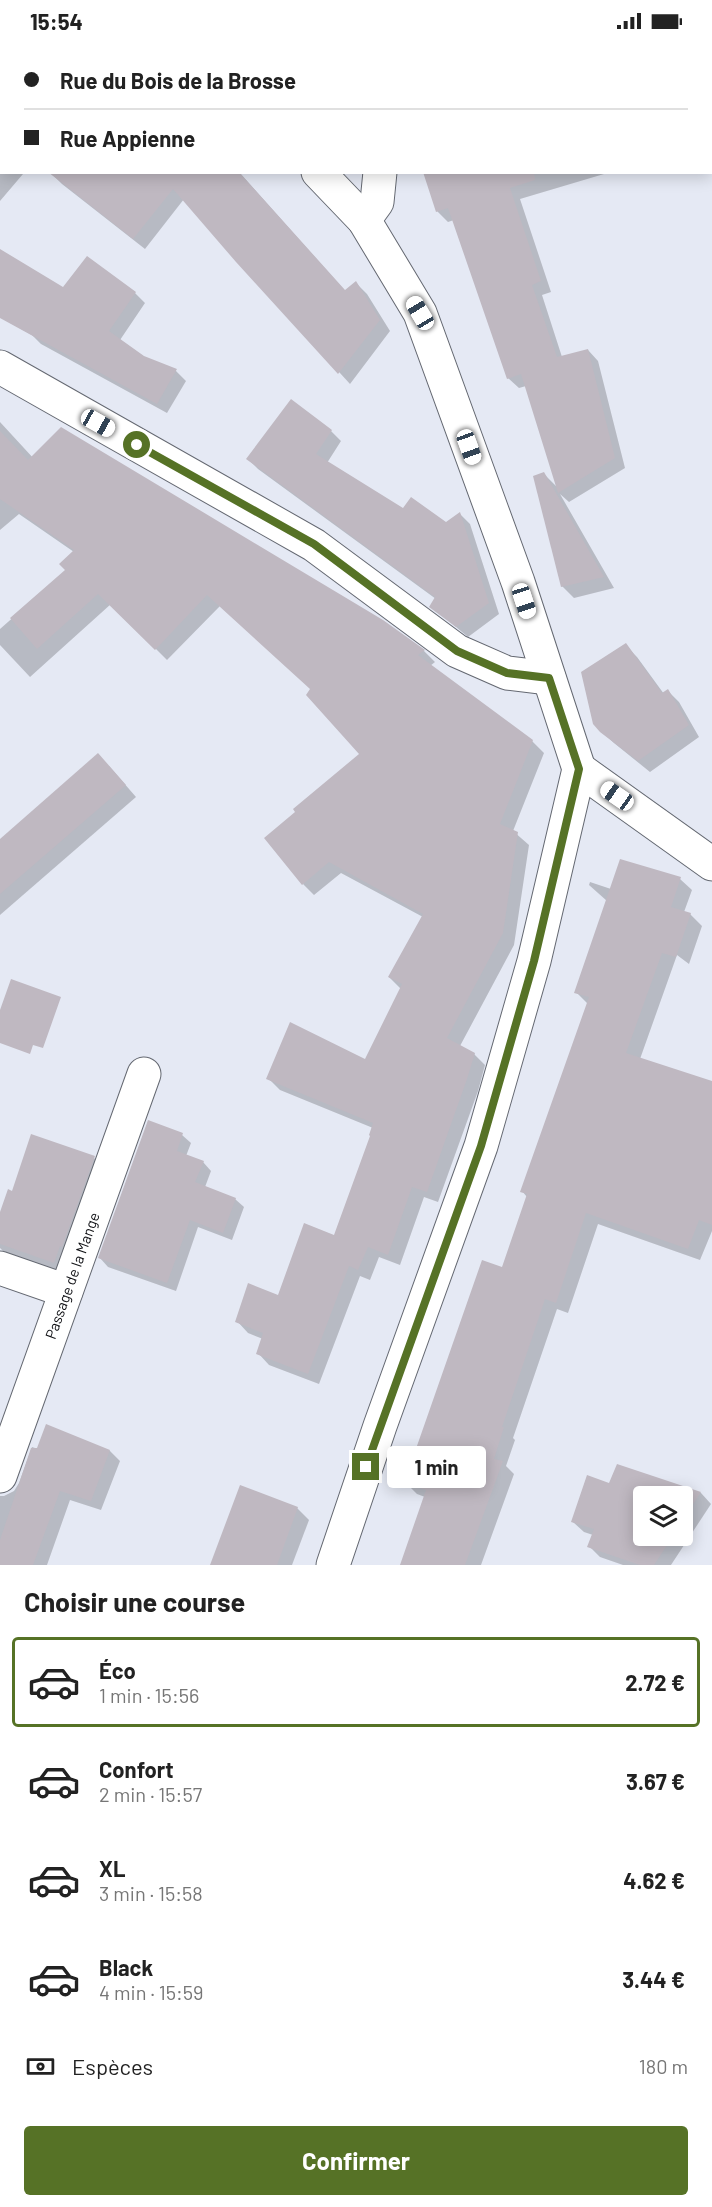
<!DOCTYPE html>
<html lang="fr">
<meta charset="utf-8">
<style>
body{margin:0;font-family:Barlow,sans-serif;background:#f2f2f2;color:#222;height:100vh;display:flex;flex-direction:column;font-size:22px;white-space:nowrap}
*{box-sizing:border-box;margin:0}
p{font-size:20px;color:#767676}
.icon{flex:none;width:33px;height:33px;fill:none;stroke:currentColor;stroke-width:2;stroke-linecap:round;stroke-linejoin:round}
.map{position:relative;height:1523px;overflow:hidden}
.sheet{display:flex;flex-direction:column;background:#fff;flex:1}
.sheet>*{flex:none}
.hud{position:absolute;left:0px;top:0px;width:712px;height:132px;box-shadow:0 3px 15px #0003;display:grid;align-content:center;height:132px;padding:0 24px;background:#fff}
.controls{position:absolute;left:633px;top:1444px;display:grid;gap:12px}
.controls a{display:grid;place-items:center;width:60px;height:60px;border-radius:6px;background:#fff;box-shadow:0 3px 15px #0003;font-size:30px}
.end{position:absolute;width:27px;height:27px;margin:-14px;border:8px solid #567226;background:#fff;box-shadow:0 0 0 3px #fff}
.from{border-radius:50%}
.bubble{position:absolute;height:42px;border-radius:6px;background:#fff;box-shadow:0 3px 15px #0003;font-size:20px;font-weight:700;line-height:42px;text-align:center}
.car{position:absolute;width:18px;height:36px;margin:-18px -9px;border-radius:8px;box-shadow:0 0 4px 2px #0007;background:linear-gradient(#fff 24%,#345 0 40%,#fff 0 76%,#345 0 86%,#fff 0)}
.hud b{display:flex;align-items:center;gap:21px;height:57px;font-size:22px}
.hud b+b{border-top:2px solid #e0e0e0}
.hud i{width:15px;height:15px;background:#222}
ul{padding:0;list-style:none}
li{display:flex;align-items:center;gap:18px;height:90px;margin:0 12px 9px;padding:0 12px;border:3px solid transparent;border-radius:6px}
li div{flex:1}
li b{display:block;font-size:22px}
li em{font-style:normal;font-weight:700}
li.active{border-color:#567226}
li>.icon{width:54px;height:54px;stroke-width:1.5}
h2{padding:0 24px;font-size:27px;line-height:72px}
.pay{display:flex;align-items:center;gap:15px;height:66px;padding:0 24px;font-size:22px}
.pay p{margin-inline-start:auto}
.primary-button{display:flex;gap:12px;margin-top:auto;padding:12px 24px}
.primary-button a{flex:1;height:69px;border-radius:6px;background:#567226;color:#fff;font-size:24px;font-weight:700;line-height:69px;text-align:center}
.status{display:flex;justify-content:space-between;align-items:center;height:42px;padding:0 30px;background:#fff;direction:ltr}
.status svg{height:16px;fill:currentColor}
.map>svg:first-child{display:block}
.shadow{fill:#0003;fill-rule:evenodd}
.building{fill:#bfb8c1}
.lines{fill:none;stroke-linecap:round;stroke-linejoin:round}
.minor-casing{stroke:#646871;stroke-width:35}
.tertiary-casing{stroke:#646871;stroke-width:35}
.secondary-casing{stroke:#646871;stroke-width:35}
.minor{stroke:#fff;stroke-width:33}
.tertiary{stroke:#fff;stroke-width:33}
.secondary{stroke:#fff;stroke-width:33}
.route{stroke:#567226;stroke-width:8}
.labels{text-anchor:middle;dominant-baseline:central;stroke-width:4.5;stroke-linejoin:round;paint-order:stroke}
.street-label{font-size:15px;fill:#0e0f13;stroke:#fff}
</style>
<div class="status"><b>15:54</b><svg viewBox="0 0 49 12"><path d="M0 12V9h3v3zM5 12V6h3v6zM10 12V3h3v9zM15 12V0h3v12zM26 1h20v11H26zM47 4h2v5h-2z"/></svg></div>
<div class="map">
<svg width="712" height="1523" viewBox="0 0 712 1523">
<rect width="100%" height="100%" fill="#e5e9f4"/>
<!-- shadow -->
<g class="shadow">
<polygon points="258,0 333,0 334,2 257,2"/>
<rect x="392" y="0" width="150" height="2"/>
<polygon points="0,111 2,130 23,132 0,159"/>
<polygon points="239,130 345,249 356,241 367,252 390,289 350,342 237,218 184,157 145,207 62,142 51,131"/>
<polygon points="424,130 604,130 604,132 520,157 551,250 542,253 562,315 588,308 598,319 625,426 569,460 560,452 614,546 574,556 562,544 543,431 558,446 526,344 519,346 508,336 454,178 448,180 437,169"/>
<polygon points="0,209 64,248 135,251 145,261 120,298 143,315 176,329 186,339 167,371 41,302 32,293 0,275"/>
<polygon points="0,380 35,418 382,579 424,609 435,620 430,624 532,699 544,711 513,789 529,803 514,903 460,1004 474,1012 485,1023 478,1049 438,1160 424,1155 400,1223 379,1215 370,1238 360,1234 319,1342 269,1323 258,1311 263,1297 248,1291 237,1279 279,1255 335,1195 372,1094 373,1086 280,1048 268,1036 366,1019 401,947 389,935 423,875 341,831 314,853 303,842 362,712 312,647 220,564 167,618 111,562 30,635 0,603 0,587 67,528 74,510 19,472 0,488"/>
<polygon points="331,389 341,399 327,421 403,468 446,482 460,472 470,482 499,572 468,595 431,564 436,557 258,427 248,417"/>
<polygon points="625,603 637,615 664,652 668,649 679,660 699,695 650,730 614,701 601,689"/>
<polygon points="109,724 136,755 0,873 0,799"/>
<polygon points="680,837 692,848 684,870 690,872 702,884 689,922 677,913 640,1017 712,1040 712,1189 700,1218 598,1182 568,1271 557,1267 513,1396 515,1398 506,1424 514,1432 481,1523 401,1523 425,1455 417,1452 406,1441 503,1227 527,1155 522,1149 588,962 576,950 607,859 589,843 590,840 611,847"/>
<polygon points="149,1080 182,1093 191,1101 186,1114 203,1120 211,1129 205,1145 235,1157 244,1165 232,1198 198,1185 176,1249 108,1225 100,1216"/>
<polygon points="94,1116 105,1127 66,1232 3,1209 0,1206 0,1175 12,1151"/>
<polygon points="32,1405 38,1407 110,1409 120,1419 101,1468 70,1458 47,1523 0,1523 0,1454 4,1454 14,1449 19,1441"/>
<path d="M 618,1424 L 701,1451 L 711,1462 L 671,1523 L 623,1523 L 600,1515 L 589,1504 L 593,1493 L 584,1490 L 573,1480 L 610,1443 ZM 644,1455 L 682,1455 L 682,1494 L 644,1494 Z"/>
<polygon points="297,1466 309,1478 292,1523 212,1523"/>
</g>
<!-- building -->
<g class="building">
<polygon points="48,130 239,130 345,248 356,239 380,278 338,332 236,220 173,147 133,197"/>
<polygon points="423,130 534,130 535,138 510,146 541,239 532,243 557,315 588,307 615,416 558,451 521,332 507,337 448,166 436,170"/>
<polygon points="0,207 63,245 87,214 136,250 109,289 144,314 177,327 157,362 0,276"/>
<polygon points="291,357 332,388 316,412 403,466 411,455 446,480 460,470 489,561 456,585 429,565 435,555 246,417"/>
<polygon points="61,385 383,578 425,608 418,613 533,698 500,782 518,790 503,891 447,996 475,1011 467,1037 427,1150 412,1145 388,1213 368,1205 358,1228 349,1224 308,1332 256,1312 263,1291 235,1280 248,1241 278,1253 304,1181 334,1193 370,1094 369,1093 373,1081 266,1037 290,980 365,1017 402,942 388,935 423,872 329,820 302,843 264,796 295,770 293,767 359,712 306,653 310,647 207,553 155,608 98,552 37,607 10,576 65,528 59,522 74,508 0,457 0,389 28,418"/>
<polygon points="544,430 604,535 561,545 533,434"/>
<polygon points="626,601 662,651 668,647 689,683 638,719 600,690 593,682 581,630"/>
<polygon points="98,711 126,743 0,852 0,797"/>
<polygon points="620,817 681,835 671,865 691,871 676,915 662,911 626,1011 712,1039 712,1183 699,1178 688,1207 586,1171 556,1261 545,1257 502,1385 504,1385 494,1417 503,1419 465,1523 400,1523 426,1448 404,1441 482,1218 502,1225 527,1152 520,1150 589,955 574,951"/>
<polygon points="11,937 61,955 43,1006 33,1003 30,1012 0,1001 0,968"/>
<polygon points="148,1078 183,1091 177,1109 204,1119 195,1140 236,1156 223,1191 190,1178 167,1241 98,1216"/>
<polygon points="31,1092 95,1114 62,1205 60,1204 54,1221 0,1202 0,1170 8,1147 12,1149"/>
<polygon points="46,1382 110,1408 91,1459 60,1449 33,1523 0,1523 0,1498 31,1406 37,1406"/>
<polygon points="617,1422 701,1450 682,1479 682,1455 644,1455 644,1494 673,1494 654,1523 640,1523 587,1505 594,1487 571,1480 587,1433 609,1441"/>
<polygon points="240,1443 298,1465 277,1523 210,1523"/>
</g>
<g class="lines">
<defs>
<g id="minor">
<polyline points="358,0 359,2"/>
<polyline points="364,178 377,160 380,130"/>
<polyline points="0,1226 66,1249"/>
<path id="s1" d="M 0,1434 L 144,1032"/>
</g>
<polyline id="tertiary" points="0,325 314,503 457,609 507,631 549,636"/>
<g id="secondary">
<polyline points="165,0 167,2"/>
<polyline points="318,130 364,178 420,271 518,540 579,727"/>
<polyline points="579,727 712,822"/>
<polyline points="333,1523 380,1384 481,1104 534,919 579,727"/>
</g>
</defs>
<!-- minor casing -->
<use href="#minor" class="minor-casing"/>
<!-- tertiary casing -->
<use href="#tertiary" class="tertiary-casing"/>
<!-- secondary casing -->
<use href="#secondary" class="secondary-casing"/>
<!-- minor -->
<use href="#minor" class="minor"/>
<!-- tertiary -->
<use href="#tertiary" class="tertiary"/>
<!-- secondary -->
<use href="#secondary" class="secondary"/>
</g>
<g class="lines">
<!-- route -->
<polyline class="route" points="137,403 314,502 457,609 507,631 549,636 579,727 534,919 481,1104 366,1425"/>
</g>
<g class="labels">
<!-- street labels -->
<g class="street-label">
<text stroke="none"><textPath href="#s1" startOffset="213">Passage de la Mange</textPath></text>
</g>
</g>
</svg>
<div class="controls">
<a><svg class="icon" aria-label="layers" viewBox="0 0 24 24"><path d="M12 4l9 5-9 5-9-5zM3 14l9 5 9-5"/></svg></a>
</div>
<i class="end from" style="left:137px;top:403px"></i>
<i class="end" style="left:366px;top:1425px"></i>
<div class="bubble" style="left:387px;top:1404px;width:99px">1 min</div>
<i class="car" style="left:420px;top:271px;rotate:329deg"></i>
<i class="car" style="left:98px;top:381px;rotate:119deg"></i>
<i class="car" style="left:469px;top:405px;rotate:160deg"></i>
<i class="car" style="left:524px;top:559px;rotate:162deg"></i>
<i class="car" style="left:617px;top:754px;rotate:305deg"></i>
<div class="hud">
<b><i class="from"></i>Rue du Bois de la Brosse</b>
<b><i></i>Rue Appienne</b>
</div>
</div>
<section class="sheet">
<h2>Choisir une course</h2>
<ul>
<li class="active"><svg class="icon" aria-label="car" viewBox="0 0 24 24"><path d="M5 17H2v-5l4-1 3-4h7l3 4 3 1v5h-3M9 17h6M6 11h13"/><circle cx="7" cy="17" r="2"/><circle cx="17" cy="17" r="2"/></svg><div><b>Éco</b><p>1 min · 15:56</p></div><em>2.72 €</em></li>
<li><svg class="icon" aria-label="car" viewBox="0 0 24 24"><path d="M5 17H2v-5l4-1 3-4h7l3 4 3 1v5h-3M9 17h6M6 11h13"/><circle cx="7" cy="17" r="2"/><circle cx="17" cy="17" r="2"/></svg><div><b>Confort</b><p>2 min · 15:57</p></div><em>3.67 €</em></li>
<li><svg class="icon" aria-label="car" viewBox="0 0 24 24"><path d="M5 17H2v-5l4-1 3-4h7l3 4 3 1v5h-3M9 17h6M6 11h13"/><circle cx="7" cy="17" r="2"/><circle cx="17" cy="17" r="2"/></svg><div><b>XL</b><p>3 min · 15:58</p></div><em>4.62 €</em></li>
<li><svg class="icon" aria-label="car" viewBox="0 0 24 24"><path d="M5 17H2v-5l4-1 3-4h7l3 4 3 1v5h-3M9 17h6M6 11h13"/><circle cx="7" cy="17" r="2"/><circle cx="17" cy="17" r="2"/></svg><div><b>Black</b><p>4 min · 15:59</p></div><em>3.44 €</em></li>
</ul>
<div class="pay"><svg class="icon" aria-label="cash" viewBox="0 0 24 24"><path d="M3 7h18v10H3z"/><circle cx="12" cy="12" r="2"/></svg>Espèces<p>180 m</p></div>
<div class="primary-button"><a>Confirmer</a></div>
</section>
